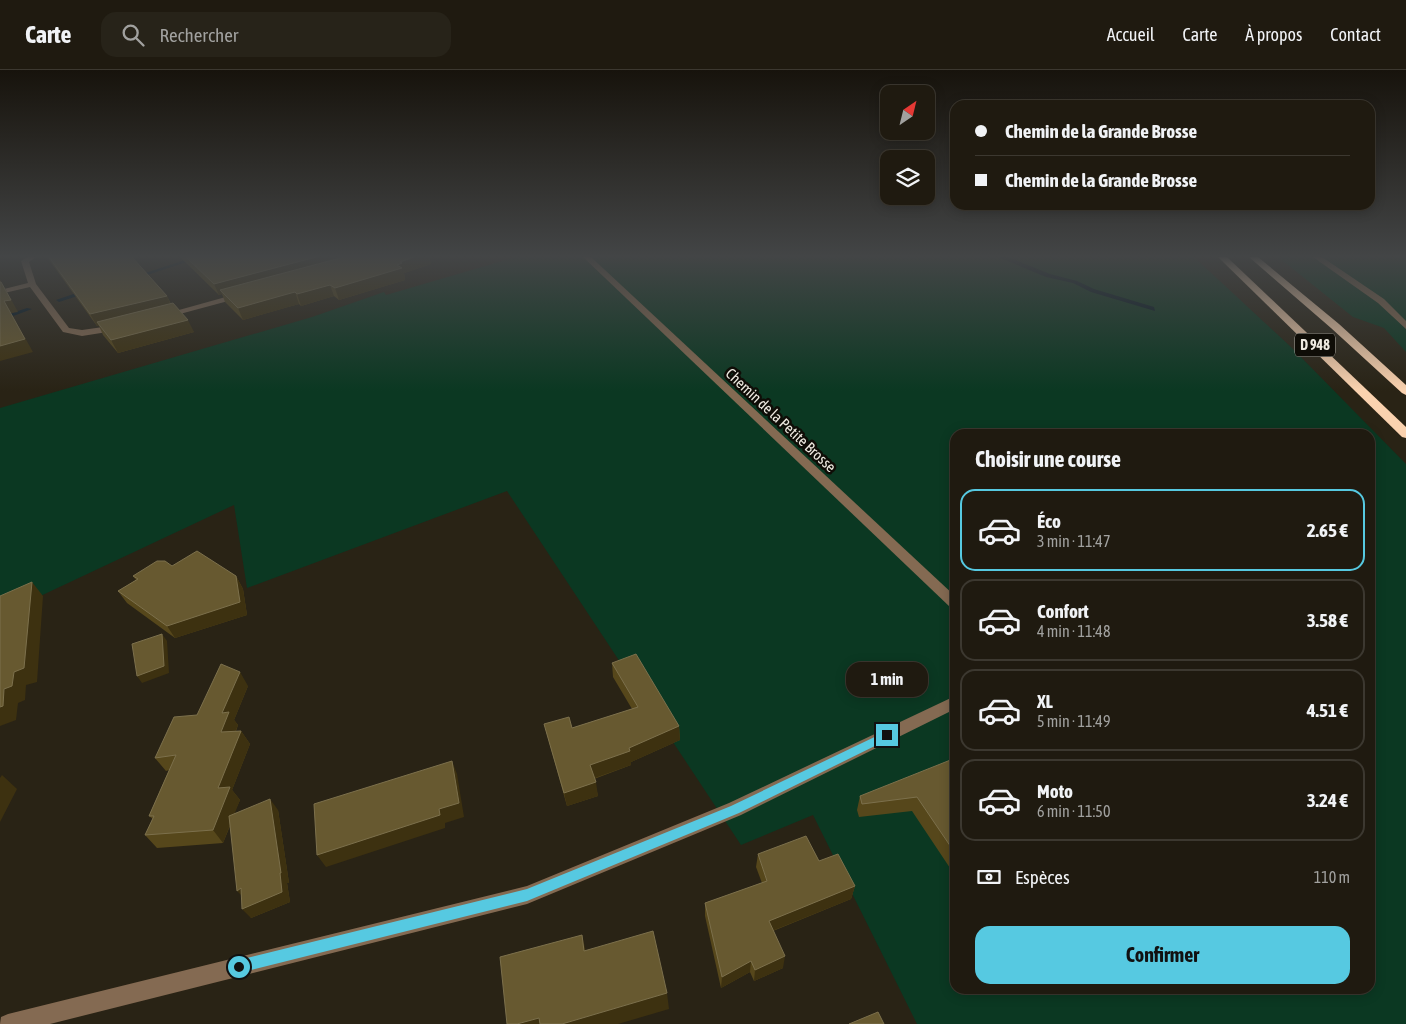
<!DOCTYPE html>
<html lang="fr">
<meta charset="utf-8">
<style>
body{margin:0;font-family:"Asap Condensed",sans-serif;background:#272319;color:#f1f3f6;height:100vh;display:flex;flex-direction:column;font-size:19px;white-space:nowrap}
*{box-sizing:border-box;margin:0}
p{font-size:16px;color:#a1a19f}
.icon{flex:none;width:28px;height:28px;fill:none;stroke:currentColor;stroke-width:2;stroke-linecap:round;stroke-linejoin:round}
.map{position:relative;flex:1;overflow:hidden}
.side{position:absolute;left:950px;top:359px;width:425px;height:565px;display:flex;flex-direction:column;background:#1f1a10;border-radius:15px;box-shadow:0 2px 12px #0003,0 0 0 1px #3c3830}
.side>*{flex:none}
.hud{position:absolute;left:950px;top:30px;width:425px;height:110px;border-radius:15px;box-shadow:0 2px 12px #0003,0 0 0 1px #3c3830;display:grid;align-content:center;height:110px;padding:0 25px;background:#1f1a10}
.needle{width:32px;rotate:35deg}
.tools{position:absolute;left:880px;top:15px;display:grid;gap:10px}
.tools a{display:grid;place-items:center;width:55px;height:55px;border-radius:10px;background:#1f1a10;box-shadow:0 2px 12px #0003,0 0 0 1px #3c3830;font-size:25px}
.end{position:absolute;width:22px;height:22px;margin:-11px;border:6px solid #56c9e1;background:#111;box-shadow:0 0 0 2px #111}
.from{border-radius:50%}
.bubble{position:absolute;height:35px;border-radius:15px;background:#1f1a10;box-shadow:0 2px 12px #0003,0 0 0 1px #3c3830;font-size:16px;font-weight:700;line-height:35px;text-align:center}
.hud b{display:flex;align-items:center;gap:18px;height:48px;font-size:19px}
.hud b+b{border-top:1px solid #3c3830}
.hud i{width:12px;height:12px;background:#f1f3f6}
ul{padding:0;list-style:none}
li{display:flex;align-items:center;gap:15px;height:82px;margin:0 10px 8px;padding:0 15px;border:2px solid #3c3830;border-radius:15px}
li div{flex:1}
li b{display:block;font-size:19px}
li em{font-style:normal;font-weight:700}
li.current{border-color:#56c9e1}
li>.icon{width:45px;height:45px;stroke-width:1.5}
h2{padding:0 25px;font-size:22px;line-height:60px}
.pay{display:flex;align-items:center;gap:12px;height:55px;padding:0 25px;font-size:19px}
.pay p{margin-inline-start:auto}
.action{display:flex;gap:10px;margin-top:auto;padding:10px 25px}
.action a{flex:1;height:58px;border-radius:15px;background:#56c9e1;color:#111;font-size:20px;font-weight:700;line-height:58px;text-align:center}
header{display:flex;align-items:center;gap:30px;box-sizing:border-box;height:70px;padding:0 25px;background:#1f1a10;border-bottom:1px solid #3c3830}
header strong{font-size:24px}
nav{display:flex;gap:28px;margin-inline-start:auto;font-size:18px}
.search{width:350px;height:45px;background:#272319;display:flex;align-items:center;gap:12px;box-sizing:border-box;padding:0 18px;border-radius:15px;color:#a1a19f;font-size:19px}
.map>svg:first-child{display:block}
.green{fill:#0b3822;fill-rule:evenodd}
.water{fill:#001624}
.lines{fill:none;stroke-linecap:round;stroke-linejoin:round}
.stream{fill:#001624;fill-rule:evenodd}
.minor{fill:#846a52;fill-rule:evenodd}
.highway{fill:#fad2af;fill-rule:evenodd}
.wall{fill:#56471b}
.shaded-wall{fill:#3d3110}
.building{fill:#675930;stroke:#7c704c}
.route{fill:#56c9e1}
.labels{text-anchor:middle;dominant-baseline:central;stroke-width:5;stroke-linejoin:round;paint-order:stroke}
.shield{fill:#0f0d07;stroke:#aba8a0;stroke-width:1}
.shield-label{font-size:14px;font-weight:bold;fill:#eeeae1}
.street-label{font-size:15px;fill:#eeeae1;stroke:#0f0d07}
</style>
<header>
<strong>Carte</strong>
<div class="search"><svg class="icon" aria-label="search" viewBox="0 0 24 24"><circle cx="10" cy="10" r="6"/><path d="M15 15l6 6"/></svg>Rechercher</div>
<nav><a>Accueil</a><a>Carte</a><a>À propos</a><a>Contact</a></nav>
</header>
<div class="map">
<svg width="1406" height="954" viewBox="0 0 1406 954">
<rect width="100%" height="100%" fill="#292315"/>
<!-- green -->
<g class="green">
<path d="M 516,187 L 1194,187 L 1292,278 L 1406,394 L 1406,954 L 917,954 L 813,745 L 741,775 L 507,421 L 247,518 L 234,435 L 0,545 L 0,338 L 312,247 L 384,222 L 386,225 ZM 955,364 L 1370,364 L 1370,919 L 955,919 Z"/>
<polygon points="1278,187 1406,187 1406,282 1384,258 1353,247"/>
</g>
<!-- water -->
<polygon class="water" points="998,187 1008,187 1050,204 1077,211 1094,219 1154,237 1155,241 1091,222 1073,213 1046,207"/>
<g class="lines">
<!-- stream -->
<g class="stream">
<polygon points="194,187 202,187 138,208 133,207"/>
<polygon points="85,220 88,222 87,223 59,232 56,230"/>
<polygon points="27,238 32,239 0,251 0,247"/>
</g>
<!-- minor -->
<g class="minor">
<polygon points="27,187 36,187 29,192 36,214 69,258 82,260 117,255 121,258 120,260 82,266 63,262 30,217 0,224 0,220 28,213 21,191"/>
<polygon points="583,187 591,187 955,526 955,539 950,537"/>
<polygon points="1313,187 1322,187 1384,229 1406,251 1406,259 1378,233"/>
<polygon points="240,223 243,223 243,227 165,248 161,245"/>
<polygon points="955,626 955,639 741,745 527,834 50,954 0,954 1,947 8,944 527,816 729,733"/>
</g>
<!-- highway -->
<g class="highway">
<polygon points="1218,187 1227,187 1406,357 1406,368 1402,367"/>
<polygon points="1249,187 1258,187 1339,254 1406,315 1406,325 1402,323 1331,258"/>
</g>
</g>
<!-- wall -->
<g class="wall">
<polygon points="47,187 132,187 167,226 171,234 194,262 118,283 103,265 99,256 97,256"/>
<polygon points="180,187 429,187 431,194 404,203 405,210 339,230 334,226 301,236 299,234 288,237 243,250 225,232 222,224 219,225"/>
<polygon points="172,496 236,506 243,519 247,545 175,568 127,533 118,521 136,510 133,506"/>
<polygon points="612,593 679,656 680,670 631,692 631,695 594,709 598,726 567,736 544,654 572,658 632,639 613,607"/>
<polygon points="248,616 234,650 238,655 236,661 241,661 250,674 232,720 240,730 234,743 278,740 289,813 287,813 290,832 251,848 242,826 230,756 223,773 157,778 145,765 153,749 149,746 169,700 166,701 155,688 197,645"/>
<polygon points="955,692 955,799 952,801 912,741 859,747 857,740 860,726"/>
<polygon points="758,784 819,791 855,816 851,829 773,861 783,898 754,911 750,902 721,918 705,846 705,833 762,813 756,797"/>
</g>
<!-- shaded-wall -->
<g class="shaded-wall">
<polygon points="316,187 362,187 220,220 222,224 219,225 214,214"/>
<polygon points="414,187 429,187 431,194 404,203 405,210 339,230 335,218 397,195 400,192"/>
<polygon points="0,209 18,242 11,243 33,282 0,291 0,276 4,231 0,218"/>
<polygon points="330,215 334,226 301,236 297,224"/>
<polygon points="295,222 299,234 243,250 238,238"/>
<polygon points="167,226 172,238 97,252 99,256 97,256 90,244"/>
<polygon points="188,250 194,262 118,283 111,270"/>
<polygon points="236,506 243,519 247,545 175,568 167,556"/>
<polygon points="32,512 43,526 37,612 26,615 25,630 18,633 16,650 0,656 0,637"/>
<polygon points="162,564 167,571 169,603 142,613 137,606"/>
<polygon points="240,602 248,616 234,650 238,655 230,675 221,662 222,643"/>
<polygon points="679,656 680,670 631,692 631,695 592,709 590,695"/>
<polygon points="241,661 250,674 232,720 240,730 223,773 213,760 218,718"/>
<polygon points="452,691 457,704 464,747 445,753 445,758 326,797 317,785 439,739"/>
<polygon points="2,705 17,719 0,752 0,708"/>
<polygon points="596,712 598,726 567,736 564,723"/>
<polygon points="270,729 278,740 289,813 287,813 290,832 251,848 242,839"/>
<polygon points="955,794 955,799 952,801"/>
<polygon points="855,816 851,829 767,863 769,851"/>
<polygon points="241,818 246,830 237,821"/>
<polygon points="582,865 586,882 584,881"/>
<polygon points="785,886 783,898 754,911 755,900"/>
<polygon points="751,891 750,902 721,918 722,907"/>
<polygon points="667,923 669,939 618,954 562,954"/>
<polygon points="539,948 542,954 517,954"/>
</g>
<!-- building -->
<g class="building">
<polygon points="49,187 132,187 167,226 90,244"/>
<polygon points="186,187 316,187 214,214"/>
<polygon points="344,187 414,187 400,192 402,193 397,195 402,198 335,218 330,215 297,224 295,222 284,225 238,238 220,220"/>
<polygon points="0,212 1,212 11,230 4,231 25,269 0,276"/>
<polygon points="173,233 188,250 111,270 97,252"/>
<polygon points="197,481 236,506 240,532 167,556 118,521 138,509 133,506 157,491 165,491 172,496"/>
<polygon points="32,512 24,598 14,602 12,616 4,619 3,636 0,637 0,526"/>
<polygon points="162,564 164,596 137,606 132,574"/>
<polygon points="636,584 679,656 629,678 630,681 590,695 596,712 564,723 544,654 569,647 572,658 638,637 612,593"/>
<polygon points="221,594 240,602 222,643 229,642 221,662 241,661 218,718 230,717 213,760 145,765 154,746 149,746 176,685 155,688 174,647 197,645"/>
<polygon points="953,689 955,692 955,783 917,727 862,734 860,726"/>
<polygon points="452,691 459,733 439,739 440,745 317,785 314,734"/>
<polygon points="270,729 281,803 280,803 282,822 242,839 241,818 237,821 229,746"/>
<polygon points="806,766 819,791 838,784 855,816 769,851 785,886 755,900 751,891 722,907 705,833 767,811 758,784"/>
<polygon points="653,861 667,923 562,954 540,954 539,948 517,954 507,954 500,887 582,865 584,881"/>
<polygon points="878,942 884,954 849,954"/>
</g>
<!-- sky -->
<linearGradient id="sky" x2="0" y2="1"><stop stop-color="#17130c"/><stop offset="0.58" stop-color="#434546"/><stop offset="1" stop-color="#434546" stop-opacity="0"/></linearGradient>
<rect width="1406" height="321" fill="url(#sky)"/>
<!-- route -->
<polygon class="route" points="887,661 891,662 891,668 739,743 527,831 239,903 234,901 232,897 234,892 239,890 527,819 731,736"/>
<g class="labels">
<!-- shield labels -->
<rect class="shield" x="1295" y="263.5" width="40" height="23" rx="4"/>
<g class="shield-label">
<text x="1315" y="275">D 948</text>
</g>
<!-- street labels -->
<g class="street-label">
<text transform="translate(781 350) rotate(43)">Chemin de la Petite Brosse</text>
</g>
</g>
</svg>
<div class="tools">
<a><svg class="needle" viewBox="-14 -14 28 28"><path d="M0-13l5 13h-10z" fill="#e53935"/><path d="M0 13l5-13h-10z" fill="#a1a19f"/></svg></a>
<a><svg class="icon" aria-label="layers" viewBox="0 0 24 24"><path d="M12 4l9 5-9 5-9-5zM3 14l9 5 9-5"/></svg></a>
</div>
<i class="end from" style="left:239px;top:897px"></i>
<i class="end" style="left:887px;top:665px"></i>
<div class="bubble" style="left:846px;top:592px;width:82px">1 min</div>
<div class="hud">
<b><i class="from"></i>Chemin de la Grande Brosse</b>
<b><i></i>Chemin de la Grande Brosse</b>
</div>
<section class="side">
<h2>Choisir une course</h2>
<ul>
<li class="current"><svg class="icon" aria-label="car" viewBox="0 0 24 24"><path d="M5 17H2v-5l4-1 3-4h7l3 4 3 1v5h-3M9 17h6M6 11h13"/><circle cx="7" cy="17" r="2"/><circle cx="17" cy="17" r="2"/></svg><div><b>Éco</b><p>3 min · 11:47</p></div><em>2.65 €</em></li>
<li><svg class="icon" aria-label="car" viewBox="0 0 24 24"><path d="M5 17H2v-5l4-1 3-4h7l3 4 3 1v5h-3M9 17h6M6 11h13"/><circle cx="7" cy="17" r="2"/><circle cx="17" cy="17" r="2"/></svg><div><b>Confort</b><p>4 min · 11:48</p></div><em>3.58 €</em></li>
<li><svg class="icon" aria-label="car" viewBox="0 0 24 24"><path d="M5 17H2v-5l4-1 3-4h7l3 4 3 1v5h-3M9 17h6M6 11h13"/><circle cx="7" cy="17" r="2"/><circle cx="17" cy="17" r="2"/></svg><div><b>XL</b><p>5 min · 11:49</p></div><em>4.51 €</em></li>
<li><svg class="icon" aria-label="car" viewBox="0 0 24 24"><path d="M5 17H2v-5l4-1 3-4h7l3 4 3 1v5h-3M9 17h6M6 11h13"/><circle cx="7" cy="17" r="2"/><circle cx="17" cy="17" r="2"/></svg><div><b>Moto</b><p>6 min · 11:50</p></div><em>3.24 €</em></li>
</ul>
<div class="pay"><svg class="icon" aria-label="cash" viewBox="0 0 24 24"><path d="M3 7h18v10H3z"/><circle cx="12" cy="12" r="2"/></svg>Espèces<p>110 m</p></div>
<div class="action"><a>Confirmer</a></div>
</section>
</div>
